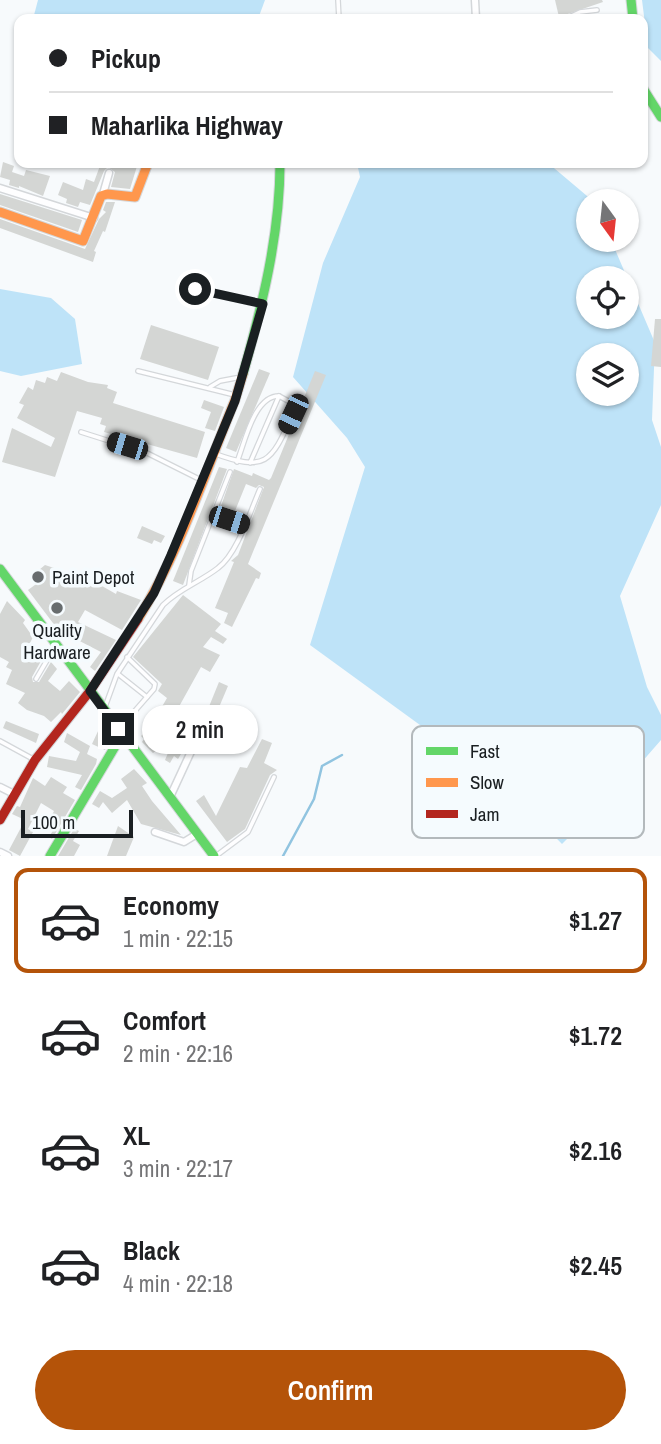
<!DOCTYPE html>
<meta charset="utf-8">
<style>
body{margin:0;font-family:"Archivo Narrow",sans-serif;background:#f6f6f6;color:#202124;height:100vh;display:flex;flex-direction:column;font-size:26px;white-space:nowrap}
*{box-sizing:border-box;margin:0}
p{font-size:23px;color:#757577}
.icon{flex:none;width:38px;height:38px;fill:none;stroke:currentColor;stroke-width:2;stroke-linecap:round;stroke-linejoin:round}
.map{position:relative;height:856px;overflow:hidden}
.side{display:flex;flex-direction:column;background:#fff;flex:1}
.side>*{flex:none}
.guide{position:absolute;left:14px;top:14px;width:634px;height:154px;border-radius:14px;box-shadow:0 2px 5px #0004;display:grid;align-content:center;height:154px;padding:0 35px;background:#fff}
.needle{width:46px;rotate:165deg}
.controls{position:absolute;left:576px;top:189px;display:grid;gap:14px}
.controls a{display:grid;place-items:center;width:63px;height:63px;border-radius:50%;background:#fff;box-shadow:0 2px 5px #0004;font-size:35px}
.scale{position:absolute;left:21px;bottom:18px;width:112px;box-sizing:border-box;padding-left:7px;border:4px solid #1a1f22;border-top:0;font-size:19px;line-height:24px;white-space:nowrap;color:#1a1f22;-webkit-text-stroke:5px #f5fbfe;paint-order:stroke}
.end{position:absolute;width:32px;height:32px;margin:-16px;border:9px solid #1a1f22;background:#fff;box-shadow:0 0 0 4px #fff}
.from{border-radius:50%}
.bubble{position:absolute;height:49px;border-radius:24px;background:#fff;box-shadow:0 2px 5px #0004;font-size:23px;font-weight:600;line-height:49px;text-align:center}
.car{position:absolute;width:21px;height:42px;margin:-21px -10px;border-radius:9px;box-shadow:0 0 5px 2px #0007;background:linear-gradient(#222 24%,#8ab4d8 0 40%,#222 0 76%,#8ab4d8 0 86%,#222 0)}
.guide b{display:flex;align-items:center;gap:24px;height:66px;font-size:26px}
.guide b+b{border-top:2px solid #e0e0e0}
.guide i{width:18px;height:18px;background:#202124}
ul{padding:12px 0 0;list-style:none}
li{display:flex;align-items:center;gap:21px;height:105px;margin:0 14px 10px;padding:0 21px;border:4px solid transparent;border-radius:14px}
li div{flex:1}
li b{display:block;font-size:26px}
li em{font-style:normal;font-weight:600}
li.current{border-color:#b45309}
li>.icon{width:63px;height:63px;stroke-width:1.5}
.cta{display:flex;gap:14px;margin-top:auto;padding:14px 35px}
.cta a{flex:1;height:80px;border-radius:42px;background:#b45309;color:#fff;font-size:28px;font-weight:600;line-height:80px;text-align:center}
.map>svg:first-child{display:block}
.green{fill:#bee3f8;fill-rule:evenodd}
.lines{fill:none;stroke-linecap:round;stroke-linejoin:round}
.stream{stroke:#91c4e0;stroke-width:2.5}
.building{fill:#d4d6d4}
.lane-casing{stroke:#d4d7da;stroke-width:6}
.street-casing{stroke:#d4d7da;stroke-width:9}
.fast-casing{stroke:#d4d7da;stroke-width:11}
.slow-casing{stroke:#d4d7da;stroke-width:11}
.jam-casing{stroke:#d4d7da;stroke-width:11}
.lane{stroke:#fefeff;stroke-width:3.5}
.street{stroke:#fefeff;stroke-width:6}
.fast{stroke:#63d668;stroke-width:9}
.slow{stroke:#ff974d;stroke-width:9}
.jam{stroke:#b3261e;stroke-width:9}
.route{stroke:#1a1f22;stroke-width:9}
.poi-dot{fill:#676c6e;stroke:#f5fbfe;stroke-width:2.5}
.labels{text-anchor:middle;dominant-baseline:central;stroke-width:7;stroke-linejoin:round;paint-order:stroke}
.poi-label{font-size:19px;fill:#1a1f22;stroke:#f5fbfe;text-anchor:start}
.key{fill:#f5fbfe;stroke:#b3b9bc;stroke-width:2}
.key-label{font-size:19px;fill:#1a1f22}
</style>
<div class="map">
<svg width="661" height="856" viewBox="0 0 661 856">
<rect width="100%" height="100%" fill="#f7fafc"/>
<!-- green -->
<g class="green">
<polygon points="38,0 265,0 258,19 33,19"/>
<polygon points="642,0 661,0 661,61 648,48"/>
<path d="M 357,163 L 548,163 L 593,201 L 588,201 L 588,240 L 611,240 L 655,343 L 652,420 L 661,447 L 661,505 L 620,596 L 647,687 L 661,715 L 661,740 L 627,779 L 562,844 L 508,789 L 310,645 L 365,467 L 347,438 L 293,377 L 323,263 L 360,177 ZM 588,278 L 626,278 L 626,317 L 588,317 ZM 588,355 L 626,355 L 626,394 L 588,394 Z"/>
<polygon points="0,289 51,298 75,319 82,364 21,376 0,371"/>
</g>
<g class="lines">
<!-- stream -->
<polyline class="stream" points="283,856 314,799 322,766 342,755"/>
</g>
<!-- building -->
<g class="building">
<polygon points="555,0 602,0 603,2 559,17"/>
<polygon points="3,162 14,166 12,172 24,176 26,170 50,176 43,196 19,186 19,188 9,185 10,180 0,177"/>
<polygon points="101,163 138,163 130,189 111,187 115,172 108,167 104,171 90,205 80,202 78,207 66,203 67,199 58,195 63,182 83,190 86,179 94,182"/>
<polygon points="0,194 82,220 78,232 0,205"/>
<polygon points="106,202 115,202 105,232 103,231 94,251 96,252 93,262 0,228 0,219 85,249 99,219 106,212 103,210"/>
<polygon points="655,319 661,319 661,367 651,366"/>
<polygon points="151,325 219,347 208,380 140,359"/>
<polygon points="259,369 270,373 236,452 226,448"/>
<polygon points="315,371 326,375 248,564 261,573 259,579 256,578 232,627 224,623 228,613 215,608 234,562 231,561 238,555 264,487 259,485 256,488 246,484 235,511 221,506 234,469 252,476 253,473 269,480 271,478"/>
<polygon points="61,372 88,382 108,385 107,388 117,392 113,403 205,432 197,458 104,432 106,426 100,424 102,418 77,411 55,477 2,462 12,428 51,447 55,438 17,418 24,405 19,403 28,387 33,390 36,380 45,383 47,377 57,381"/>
<polygon points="204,400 224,407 215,431 205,428 211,412 201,408"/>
<polygon points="219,467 227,469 183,585 173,581"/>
<polygon points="142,526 165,536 161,543 154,540 152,544 137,538"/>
<polygon points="45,565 54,568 52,570 102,586 116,594 117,591 141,600 122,630 85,610 78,622 116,640 95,671 90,667 101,652 64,633 62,635 28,590 39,582 33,575"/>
<polygon points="183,595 221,624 215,631 227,639 223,644 211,637 203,647 220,655 210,672 201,667 166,730 176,736 184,717 188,719 190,714 200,718 192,736 186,734 181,747 184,749 178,759 174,756 170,763 165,760 168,753 159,748 153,753 142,742 144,739 141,736 148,729 144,727 149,719 146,717 151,712 156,717 167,698 158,691 162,684 133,657"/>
<polygon points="7,601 25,620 23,623 33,637 25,653 41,661 32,677 33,682 39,682 51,662 57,669 48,681 60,691 69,681 80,692 62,714 61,712 51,722 44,716 27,710 18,703 25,693 6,684 12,670 6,667 9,662 0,657 0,614"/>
<polygon points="219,682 228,686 217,712 208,709"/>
<polygon points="6,721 39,734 36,743 3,728"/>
<polygon points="99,729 113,736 105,750 92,744"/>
<polygon points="67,733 90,746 87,754 97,759 96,764 81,790 75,787 82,775 47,767 49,756 76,761 80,752 64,742"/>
<polygon points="262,739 272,743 264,763 277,770 270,775 245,829 227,842 196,801 204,795 216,816 240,767 247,768"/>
<polygon points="134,769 147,783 142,786 152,801 181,835 141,824 127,800 112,813 103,802 99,808 92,804 100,791 112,798 127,788 121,779"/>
<polygon points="51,777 67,787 63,793 75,800 52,839 49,837 57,824 50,819 54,811 41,803 28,829 33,832 20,856 9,850 25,820 12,814 17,806 20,807 33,778 45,786"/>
<polygon points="118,826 134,837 126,856 107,856"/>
<polygon points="74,829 79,831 73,841 80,845 74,856 58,856"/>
</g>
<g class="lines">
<defs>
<g id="lane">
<polyline points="338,0 339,19"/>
<polyline points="565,19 580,12 597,10"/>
<polyline points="195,289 261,304"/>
<polyline points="138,371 235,395"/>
<polyline points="210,387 220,381 241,377"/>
<polyline points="81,432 147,453 199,479"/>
<path d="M 213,453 C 267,473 271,462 293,414 L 290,402 L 279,396 L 250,463"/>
<path d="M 237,462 C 245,442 254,396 279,396"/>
<polyline points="213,515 244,525"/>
<polyline points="189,585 191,571 230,472"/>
<polyline points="118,674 147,697"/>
<polyline points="36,679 56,645"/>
<path d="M 105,707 L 117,674 L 163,605 C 179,589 200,582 218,568 C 237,554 250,512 260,489"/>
<polyline points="120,728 154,689 155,684 127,657"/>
<polyline points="0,741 33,759"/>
<polyline points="216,856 248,832 274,777"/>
</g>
<g id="street">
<polyline points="475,0 476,19"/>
<polyline points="0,188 94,218"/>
<polyline points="103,194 109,173"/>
<polyline points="0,787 14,794"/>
<polyline points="170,797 207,717"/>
<polyline points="155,832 184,842 197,834"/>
<polyline points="0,852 8,856"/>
</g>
<g id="fast">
<polyline points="631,0 633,19"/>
<polyline points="642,87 661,117"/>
<path d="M 243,374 C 262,306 280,235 280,163"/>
<polyline points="0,569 214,856"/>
<polyline points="50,856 123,733"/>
</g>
<g id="slow">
<polyline points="0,212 83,241 101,196 107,194 135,197 148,163"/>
<path d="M 138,619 C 180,552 205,473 235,400 L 243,374"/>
</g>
<polyline id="jam" points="0,820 35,760 90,691 138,619"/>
</defs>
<!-- lane casing -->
<use href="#lane" class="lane-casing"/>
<!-- street casing -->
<use href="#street" class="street-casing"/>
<!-- fast casing -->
<use href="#fast" class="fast-casing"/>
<!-- slow casing -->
<use href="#slow" class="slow-casing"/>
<!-- jam casing -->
<use href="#jam" class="jam-casing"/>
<!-- lane -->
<use href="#lane" class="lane"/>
<!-- street -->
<use href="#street" class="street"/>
<!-- fast -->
<use href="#fast" class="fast"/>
<!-- slow -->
<use href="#slow" class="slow"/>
<!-- jam -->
<use href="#jam" class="jam"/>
</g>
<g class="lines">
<!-- route -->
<polyline class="route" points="118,729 90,691 154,593 171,555 235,401 263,304 195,289"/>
</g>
<!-- markers -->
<g class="poi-dot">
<circle cx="38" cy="577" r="7"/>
<circle cx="57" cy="608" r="7"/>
</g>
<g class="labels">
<!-- poi labels -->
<g class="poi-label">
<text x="52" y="577">Paint Depot</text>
<text x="57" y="630" text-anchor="middle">Quality<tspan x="57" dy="22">Hardware</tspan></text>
</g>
</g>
<!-- legend -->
<rect x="412" y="726" width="232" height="112" rx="10" class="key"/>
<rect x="426" y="747" width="32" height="8" fill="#63d668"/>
<rect x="426" y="778" width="32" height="9" fill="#ff974d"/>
<rect x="426" y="810" width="32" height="8" fill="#b3261e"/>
<g class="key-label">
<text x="470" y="758">Fast</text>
<text x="470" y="789">Slow</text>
<text x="470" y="821">Jam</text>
</g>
</svg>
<div class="controls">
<a><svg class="needle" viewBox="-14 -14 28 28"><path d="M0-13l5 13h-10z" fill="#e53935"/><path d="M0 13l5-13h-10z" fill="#757577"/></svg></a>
<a><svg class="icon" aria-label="locate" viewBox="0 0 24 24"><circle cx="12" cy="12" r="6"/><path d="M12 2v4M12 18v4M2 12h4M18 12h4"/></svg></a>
<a><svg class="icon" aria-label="layers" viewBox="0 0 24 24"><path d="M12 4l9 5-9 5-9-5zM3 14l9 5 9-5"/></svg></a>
</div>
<div class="scale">100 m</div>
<i class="end from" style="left:195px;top:289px"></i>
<i class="end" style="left:118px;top:729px"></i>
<div class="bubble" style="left:142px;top:705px;width:116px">2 min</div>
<i class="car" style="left:293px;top:414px;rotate:205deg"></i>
<i class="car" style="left:127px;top:446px;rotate:287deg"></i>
<i class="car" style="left:229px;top:520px;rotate:108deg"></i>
<div class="guide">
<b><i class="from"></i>Pickup</b>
<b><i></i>Maharlika Highway</b>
</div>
</div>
<section class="side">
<ul>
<li class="current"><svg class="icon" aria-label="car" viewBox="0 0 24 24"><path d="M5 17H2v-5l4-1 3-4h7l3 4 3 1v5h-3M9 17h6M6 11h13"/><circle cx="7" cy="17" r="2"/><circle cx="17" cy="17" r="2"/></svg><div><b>Economy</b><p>1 min · 22:15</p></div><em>$1.27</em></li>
<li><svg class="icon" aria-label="car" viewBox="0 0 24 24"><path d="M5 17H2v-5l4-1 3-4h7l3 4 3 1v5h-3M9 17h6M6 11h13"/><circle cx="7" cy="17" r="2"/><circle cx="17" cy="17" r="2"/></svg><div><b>Comfort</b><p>2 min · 22:16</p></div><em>$1.72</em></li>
<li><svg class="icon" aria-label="car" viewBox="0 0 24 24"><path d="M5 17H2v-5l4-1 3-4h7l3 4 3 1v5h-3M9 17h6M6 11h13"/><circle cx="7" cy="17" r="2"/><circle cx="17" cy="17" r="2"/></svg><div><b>XL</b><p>3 min · 22:17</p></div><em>$2.16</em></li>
<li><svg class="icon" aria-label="car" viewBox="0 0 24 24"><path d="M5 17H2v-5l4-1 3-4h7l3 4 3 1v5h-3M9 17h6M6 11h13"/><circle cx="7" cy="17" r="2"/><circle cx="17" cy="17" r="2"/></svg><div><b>Black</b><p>4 min · 22:18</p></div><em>$2.45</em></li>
</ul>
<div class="cta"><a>Confirm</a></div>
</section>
